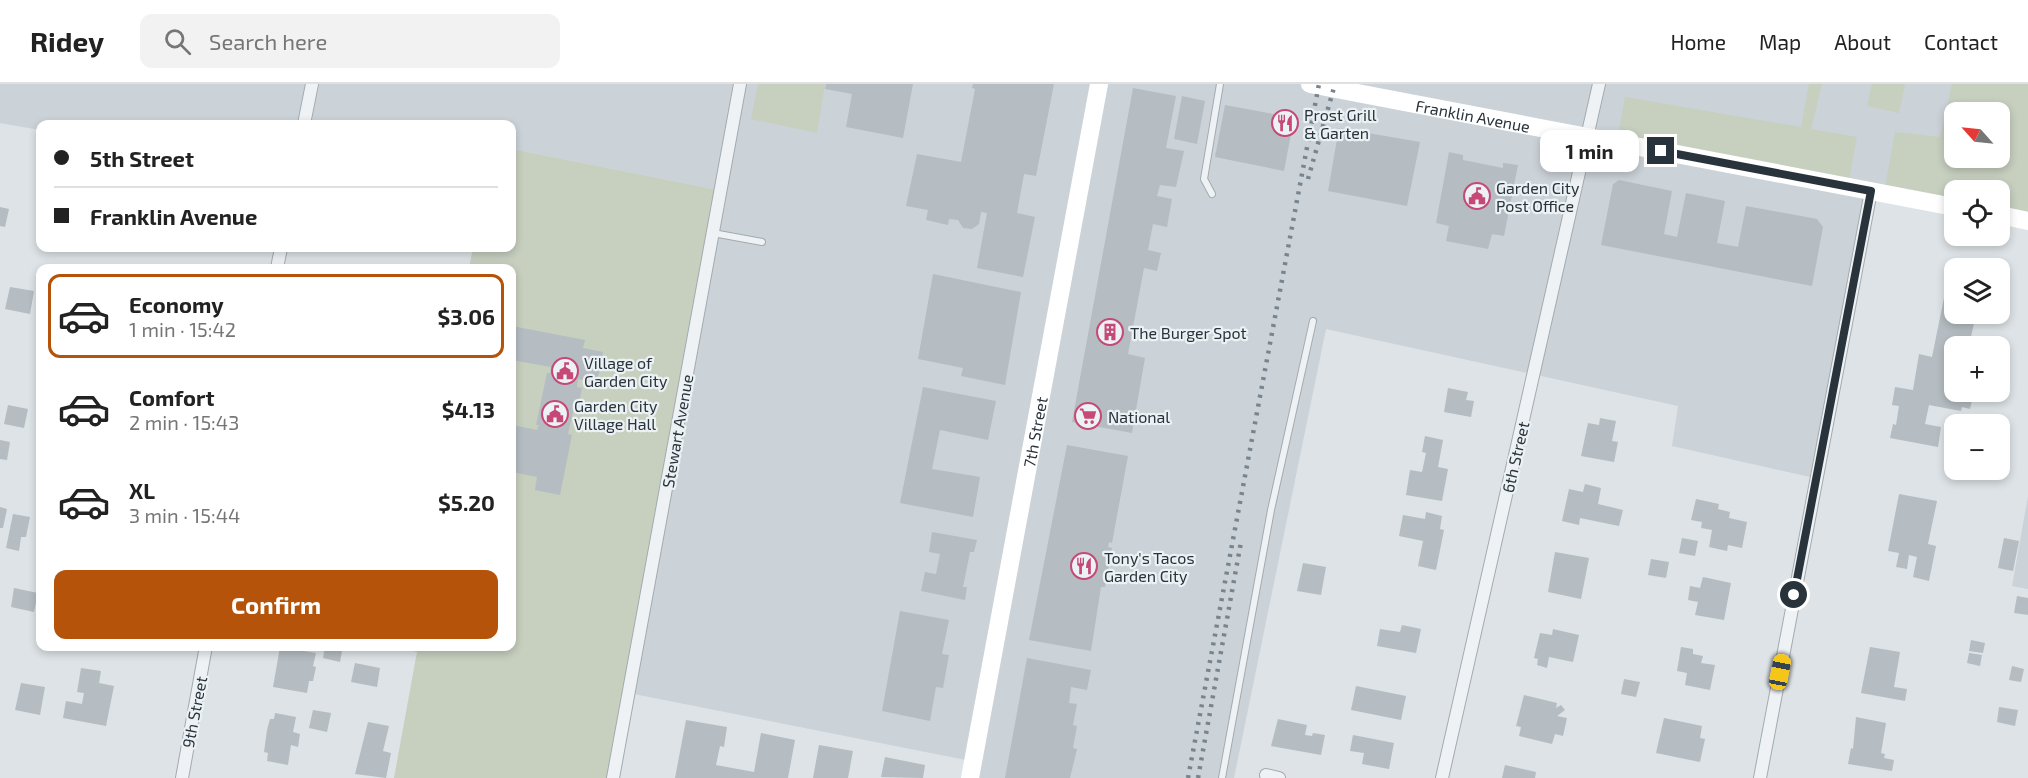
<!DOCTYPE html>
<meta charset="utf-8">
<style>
body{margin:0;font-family:"Exo 2",sans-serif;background:#f2f2f2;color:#222;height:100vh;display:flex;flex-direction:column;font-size:22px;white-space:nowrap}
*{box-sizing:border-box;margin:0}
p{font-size:20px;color:#767676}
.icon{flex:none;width:33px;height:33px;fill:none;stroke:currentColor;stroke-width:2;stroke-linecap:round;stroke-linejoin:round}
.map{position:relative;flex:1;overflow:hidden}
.drawer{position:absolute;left:36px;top:180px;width:480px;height:387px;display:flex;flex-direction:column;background:#fff;border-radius:12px;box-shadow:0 3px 9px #0003}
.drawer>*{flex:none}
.banner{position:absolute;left:36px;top:36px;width:480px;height:132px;border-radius:12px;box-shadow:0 3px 9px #0003;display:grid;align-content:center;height:132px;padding:0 18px;background:#fff}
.needle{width:39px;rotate:297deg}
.fabs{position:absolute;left:1944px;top:18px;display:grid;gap:12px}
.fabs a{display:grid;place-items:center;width:66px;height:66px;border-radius:12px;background:#fff;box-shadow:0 3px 9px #0003;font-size:30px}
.end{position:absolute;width:27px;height:27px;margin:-14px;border:8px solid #28333c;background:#fff;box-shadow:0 0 0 3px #fff}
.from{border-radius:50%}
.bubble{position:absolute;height:42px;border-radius:12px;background:#fff;box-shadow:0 3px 9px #0003;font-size:20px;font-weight:700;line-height:42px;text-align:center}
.car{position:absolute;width:18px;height:36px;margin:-18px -9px;border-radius:8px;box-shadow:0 0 4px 2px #0007;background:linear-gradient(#f5c518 24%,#345 0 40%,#f5c518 0 76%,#345 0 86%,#f5c518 0)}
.banner b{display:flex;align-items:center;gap:21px;height:57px;font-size:22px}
.banner b+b{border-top:2px solid #e0e0e0}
.banner i{width:15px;height:15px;background:#222}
ul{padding:10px 0 0;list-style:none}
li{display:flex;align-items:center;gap:18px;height:84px;margin:0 12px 9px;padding:0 6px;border:3px solid transparent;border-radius:12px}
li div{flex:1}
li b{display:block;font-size:22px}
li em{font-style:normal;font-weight:700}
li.active{border-color:#b45309}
li>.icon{width:54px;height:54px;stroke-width:1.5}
.button{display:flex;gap:12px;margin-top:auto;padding:12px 18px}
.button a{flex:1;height:69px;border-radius:12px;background:#b45309;color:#fff;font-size:24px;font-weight:700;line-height:69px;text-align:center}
header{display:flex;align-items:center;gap:36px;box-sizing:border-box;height:84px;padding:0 30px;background:#fff;border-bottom:2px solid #e0e0e0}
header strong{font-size:28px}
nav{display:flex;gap:33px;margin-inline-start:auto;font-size:21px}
.search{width:420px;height:54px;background:#f2f2f2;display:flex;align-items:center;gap:15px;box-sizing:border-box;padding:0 21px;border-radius:12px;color:#767676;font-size:22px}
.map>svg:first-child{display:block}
.built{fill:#cbd2d8;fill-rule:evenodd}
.green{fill:#c7cfbf;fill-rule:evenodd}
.building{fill:#b5bdc2}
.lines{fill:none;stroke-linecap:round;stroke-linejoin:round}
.lane-casing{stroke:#a3abb0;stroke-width:8}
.street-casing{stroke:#a3abb0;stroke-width:14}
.lane{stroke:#eff2f5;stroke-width:6}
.street{stroke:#eff2f5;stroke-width:12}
.secondary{stroke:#fff;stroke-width:18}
.rail{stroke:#78858e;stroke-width:4.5;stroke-dasharray:3 6;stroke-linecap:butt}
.route{stroke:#28333c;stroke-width:8}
.labels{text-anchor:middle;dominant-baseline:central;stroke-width:4.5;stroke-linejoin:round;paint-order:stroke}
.poi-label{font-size:16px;fill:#28333c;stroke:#ecf1f4;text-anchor:start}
.street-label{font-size:16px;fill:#28333c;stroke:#ecf1f4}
</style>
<header>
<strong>Ridey</strong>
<div class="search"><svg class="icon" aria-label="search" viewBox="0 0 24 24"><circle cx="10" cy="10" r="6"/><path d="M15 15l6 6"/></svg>Search here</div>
<nav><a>Home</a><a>Map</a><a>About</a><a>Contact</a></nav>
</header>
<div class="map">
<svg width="2028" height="694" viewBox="0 0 2028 694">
<rect width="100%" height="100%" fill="#dde3e6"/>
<!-- built -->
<g class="built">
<path d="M 0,0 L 2028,0 L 2000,106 L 1873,111 L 1819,395 L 1672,362 L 1678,322 L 1326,245 L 1234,694 L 968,694 L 971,677 L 629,609 L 723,107 L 512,65 L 512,40 L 40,40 L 40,46 L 0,39 ZM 1954,28 L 2000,28 L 2000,74 L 1954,74 Z"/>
<polygon points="2028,412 2028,505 2012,502"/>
</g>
<!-- green -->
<g class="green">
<polygon points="758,0 825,0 817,49 751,35"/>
<polygon points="1809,0 1822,0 1811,45 1857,53 1848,102 1617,58 1625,13 1801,43"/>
<polygon points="1872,0 1905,0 1899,29 1867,22"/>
<path d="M 1952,0 L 2028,0 L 2028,137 L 2000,131 L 2000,106 L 1954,106 L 1954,123 L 1884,109 L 1895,48 L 1940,53 ZM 1954,28 L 2000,28 L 2000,74 L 1954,74 Z"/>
<polygon points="512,65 723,107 613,694 394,694 417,568 397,564 397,563 512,562 512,184 469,184 473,164 512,164"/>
</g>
<!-- building -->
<g class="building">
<polygon points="826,0 913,0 903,54 846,43 852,10 825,5"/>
<polygon points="973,0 1054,0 1036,92 1024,90 1017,129 1035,133 1023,193 977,184 987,129 981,128 979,140 972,145 963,144 958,136 949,135 948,141 926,136 928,126 906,122 917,70 961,78 975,5 972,4"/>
<polygon points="1133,4 1176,12 1166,64 1184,67 1176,103 1160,101 1157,112 1172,115 1167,143 1153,140 1148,166 1161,169 1157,187 1144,184 1128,270 1145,274 1132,349 1072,338"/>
<polygon points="1182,12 1205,17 1197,60 1174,55"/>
<polygon points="1225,21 1294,34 1284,87 1215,73"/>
<polygon points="1339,44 1420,58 1407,122 1328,107"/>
<polygon points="1449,68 1463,71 1463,76 1503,84 1503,79 1518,81 1504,152 1492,150 1488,165 1446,157 1449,142 1436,139"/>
<polygon points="1619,96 1672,107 1664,150 1677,153 1686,109 1725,117 1717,159 1738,163 1746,122 1817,135 1823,143 1812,202 1601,161 1613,100"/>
<polygon points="0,123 9,125 5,143 0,142"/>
<polygon points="933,190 1021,208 1005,301 961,292 963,284 918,275"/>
<polygon points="10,203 34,207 30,230 5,225"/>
<polygon points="1945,209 1954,211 1954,230 1976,230 1969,262 1954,262 1954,308 1974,308 1970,325 1962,323 1961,327 1929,321 1925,340 1941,343 1938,363 1890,354 1893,340 1896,341 1899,322 1892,321 1895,303 1913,306 1919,270 1932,273"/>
<polygon points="512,242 585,256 583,264 603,268 597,299 578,295 577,303 582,304 579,319 575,318 568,350 572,351 560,411 535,406 537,393 512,388 512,346 513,341 537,346 539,341 536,341 547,289 550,289 551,283 512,276"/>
<polygon points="923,303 996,317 988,356 940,346 932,385 980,393 973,433 900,419"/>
<polygon points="1448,304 1468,308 1466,316 1474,317 1471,333 1444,328"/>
<polygon points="8,321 28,325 24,344 4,340"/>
<polygon points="1600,334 1616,337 1612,357 1618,358 1614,378 1581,372 1588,339 1599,341"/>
<polygon points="1425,352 1443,356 1438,383 1448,385 1442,417 1406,411 1410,386 1422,388 1426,369 1422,368"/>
<polygon points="0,356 10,358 7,376 0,375"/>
<polygon points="1067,361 1128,372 1112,459 1109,458 1108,463 1112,464 1105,503 1101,503 1091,567 1029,556"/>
<polygon points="1585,400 1601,404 1598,420 1623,426 1619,442 1580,434 1579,441 1562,437 1569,405 1583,408"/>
<polygon points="1899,410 1937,417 1928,460 1936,462 1929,497 1913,493 1917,473 1909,471 1907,485 1896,483 1899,469 1888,467"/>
<polygon points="1696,415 1719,420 1718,425 1730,428 1729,434 1747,438 1742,464 1728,461 1727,467 1709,463 1712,446 1701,444 1702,438 1691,436"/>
<polygon points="0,423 7,425 3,444 0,444"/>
<polygon points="1426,428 1442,432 1440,445 1444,446 1436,486 1418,482 1423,457 1399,452 1403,431 1425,435"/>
<polygon points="13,430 30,433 26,453 21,453 19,467 6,464"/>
<polygon points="932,448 977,456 974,468 970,468 963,503 967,503 965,516 921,507 925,488 936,490 940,470 929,468"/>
<polygon points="1682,454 1698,457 1695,472 1679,469"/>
<polygon points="2004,454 2019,457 2013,487 1998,484"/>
<polygon points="1555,468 1589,474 1581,515 1548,508"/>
<polygon points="1651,475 1669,478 1666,494 1648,491"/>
<polygon points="1303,479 1326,483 1321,511 1297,507"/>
<polygon points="1703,493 1731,499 1724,536 1695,531 1698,518 1688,516 1690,502 1700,504"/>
<polygon points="14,504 38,509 34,528 11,523"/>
<polygon points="2017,512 2028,514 2028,531 2014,529"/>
<polygon points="900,527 949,536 942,570 949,571 943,604 936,603 930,637 882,627"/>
<polygon points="1402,541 1421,545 1416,569 1377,562 1380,545 1400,548"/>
<polygon points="1553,545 1579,551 1573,578 1549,573 1547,584 1537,581 1538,575 1534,574 1540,549 1552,551"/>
<polygon points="1971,556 1985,559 1983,569 1969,567"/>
<polygon points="325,562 343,562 340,578 323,574"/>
<polygon points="280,563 316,569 313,582 316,583 313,597 309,597 307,609 273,603"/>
<polygon points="1681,563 1693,565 1693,570 1703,572 1701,579 1715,581 1710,606 1685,601 1687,589 1677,587"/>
<polygon points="1870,563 1900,568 1894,603 1907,605 1905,617 1861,609"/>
<polygon points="1969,569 1982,571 1980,582 1967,579"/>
<polygon points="1027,574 1091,586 1087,606 1071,603 1069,619 1077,620 1073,641 1077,642 1073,664 1077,665 1070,694 1005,694"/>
<polygon points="355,579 380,584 377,603 351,598"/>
<polygon points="2012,582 2024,585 2021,598 2009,596"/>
<polygon points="81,584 101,587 99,599 114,602 106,642 63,634 66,617 82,620 84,609 77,608"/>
<polygon points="1624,595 1640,598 1636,613 1621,610"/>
<polygon points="21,599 45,603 40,631 15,626"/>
<polygon points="1356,602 1406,612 1401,636 1351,626"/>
<polygon points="1524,611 1557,619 1556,624 1561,621 1565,626 1557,632 1567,634 1563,652 1555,650 1552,660 1519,652 1521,643 1516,642"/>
<polygon points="1999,623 2018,626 2015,642 1997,638"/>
<polygon points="313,626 331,629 327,648 309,644"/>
<polygon points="275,629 296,633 293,648 300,650 298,663 291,661 288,681 267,677 268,669 264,668 267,646 270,635 274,635"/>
<polygon points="1856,633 1886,639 1881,669 1885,670 1884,674 1894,676 1892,687 1848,680 1851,664 1853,665"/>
<polygon points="1664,634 1702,642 1700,654 1705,655 1700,678 1656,669"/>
<polygon points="1278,635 1307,641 1305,651 1312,652 1313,649 1325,651 1321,671 1271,662"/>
<polygon points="686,636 727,643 724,663 720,662 716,681 754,688 761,649 795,656 788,694 675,694"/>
<polygon points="368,638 389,642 383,667 391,669 386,694 355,690"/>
<polygon points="1353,651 1394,659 1389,685 1362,680 1364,669 1350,667"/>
<polygon points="819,661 853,667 848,694 813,694"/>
<polygon points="885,673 925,681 923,694 881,693"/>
<polygon points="1505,681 1536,688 1535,694 1502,694"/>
</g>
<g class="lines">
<defs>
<g id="lane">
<polyline points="1212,110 1204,95 1220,0"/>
<polyline points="713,149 762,158"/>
<polyline points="1222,694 1271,426 1313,237"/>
</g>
<g id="street">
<polyline points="304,40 312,0"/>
<polyline points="277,184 281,164"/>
<polyline points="1266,691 1279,694"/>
<polyline points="182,694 206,562"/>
<polyline points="613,694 740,0"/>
<polyline points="1442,694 1599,0"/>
<polyline points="1760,694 1871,107"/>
</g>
</defs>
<!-- lane casing -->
<use href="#lane" class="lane-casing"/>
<!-- street casing -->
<use href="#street" class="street-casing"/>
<!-- lane -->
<use href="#lane" class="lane"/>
<!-- street -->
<use href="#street" class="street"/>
<!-- secondary -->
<g class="secondary">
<path id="s1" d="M 1310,0 L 1954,123"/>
<polyline points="2000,131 2028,137"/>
<path id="s2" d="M 970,694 L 1099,0"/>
</g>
<!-- rail -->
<g class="rail">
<polyline points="1308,95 1335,0"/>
<polyline points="1188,694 1319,0"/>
<polyline points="1198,694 1241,458"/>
</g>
</g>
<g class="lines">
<!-- route -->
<polyline class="route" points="1661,67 1871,107 1794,511"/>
</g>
<!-- icons -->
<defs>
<symbol id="restaurant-ring" viewBox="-11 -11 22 22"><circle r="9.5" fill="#ecf1f4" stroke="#c54876" stroke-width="1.5"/><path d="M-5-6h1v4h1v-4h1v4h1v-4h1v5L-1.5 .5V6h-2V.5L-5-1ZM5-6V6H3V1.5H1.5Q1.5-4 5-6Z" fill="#c54876"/></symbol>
<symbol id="civic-ring" viewBox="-11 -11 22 22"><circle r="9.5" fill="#ecf1f4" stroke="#c54876" stroke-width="1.5"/><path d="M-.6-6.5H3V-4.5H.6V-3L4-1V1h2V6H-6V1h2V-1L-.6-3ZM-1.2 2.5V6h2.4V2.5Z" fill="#c54876"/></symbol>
<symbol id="building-ring" viewBox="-11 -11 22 22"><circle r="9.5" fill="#ecf1f4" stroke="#c54876" stroke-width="1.5"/><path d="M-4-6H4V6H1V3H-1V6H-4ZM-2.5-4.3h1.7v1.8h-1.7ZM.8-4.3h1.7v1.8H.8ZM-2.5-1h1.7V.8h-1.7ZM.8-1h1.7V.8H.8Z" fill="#c54876"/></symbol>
<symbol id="supermarket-ring" viewBox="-11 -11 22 22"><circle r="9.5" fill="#ecf1f4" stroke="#c54876" stroke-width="1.5"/><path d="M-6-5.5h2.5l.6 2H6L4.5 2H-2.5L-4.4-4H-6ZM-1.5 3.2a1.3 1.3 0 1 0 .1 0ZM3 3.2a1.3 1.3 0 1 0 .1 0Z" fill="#c54876"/></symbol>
</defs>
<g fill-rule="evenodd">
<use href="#restaurant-ring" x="1270" y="24" width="30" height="30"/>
<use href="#civic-ring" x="1462" y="97" width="30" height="30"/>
<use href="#building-ring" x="1095" y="233" width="30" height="30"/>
<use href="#civic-ring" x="550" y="272" width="30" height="30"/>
<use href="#civic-ring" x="540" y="315" width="30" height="30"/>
<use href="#supermarket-ring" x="1073" y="317" width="30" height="30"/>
<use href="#restaurant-ring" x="1069" y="467" width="30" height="30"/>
</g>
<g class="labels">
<!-- poi labels -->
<g class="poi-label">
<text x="1304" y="30">Prost Grill<tspan x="1304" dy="18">&amp; Garten</tspan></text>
<text x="1496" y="103">Garden City<tspan x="1496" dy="18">Post Office</tspan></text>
<text x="1130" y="248">The Burger Spot</text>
<text x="584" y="278">Village of<tspan x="584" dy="18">Garden City</tspan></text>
<text x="574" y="321">Garden City<tspan x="574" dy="18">Village Hall</tspan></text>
<text x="1108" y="332">National</text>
<text x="1104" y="473">Tony's Tacos<tspan x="1104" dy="18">Garden City</tspan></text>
</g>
<!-- street labels -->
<g class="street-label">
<text stroke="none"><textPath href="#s1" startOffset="166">Franklin Avenue</textPath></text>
<text transform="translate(677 347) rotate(-80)">Stewart Avenue</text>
<text stroke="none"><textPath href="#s2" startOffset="352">7th Street</textPath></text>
<text transform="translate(1515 373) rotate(-77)">6th Street</text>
<text transform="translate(194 628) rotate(-79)">9th Street</text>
</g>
</g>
</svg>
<div class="fabs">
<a><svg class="needle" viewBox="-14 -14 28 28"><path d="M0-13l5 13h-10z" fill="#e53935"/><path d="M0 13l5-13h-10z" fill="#767676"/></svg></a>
<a><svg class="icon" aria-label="locate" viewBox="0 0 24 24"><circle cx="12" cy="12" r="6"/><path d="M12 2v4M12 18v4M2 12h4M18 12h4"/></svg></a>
<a><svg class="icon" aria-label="layers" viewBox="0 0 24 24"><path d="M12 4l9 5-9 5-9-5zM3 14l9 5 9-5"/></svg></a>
<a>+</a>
<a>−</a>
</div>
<i class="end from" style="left:1794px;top:511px"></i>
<i class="end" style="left:1661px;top:67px"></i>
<div class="bubble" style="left:1540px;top:46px;width:99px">1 min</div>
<i class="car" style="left:1780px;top:588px;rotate:11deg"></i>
<div class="banner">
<b><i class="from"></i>5th Street</b>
<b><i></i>Franklin Avenue</b>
</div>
<section class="drawer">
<ul>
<li class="active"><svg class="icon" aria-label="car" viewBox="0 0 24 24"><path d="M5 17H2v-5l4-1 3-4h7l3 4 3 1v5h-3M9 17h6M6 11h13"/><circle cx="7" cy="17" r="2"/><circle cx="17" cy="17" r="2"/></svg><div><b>Economy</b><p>1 min · 15:42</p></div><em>$3.06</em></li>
<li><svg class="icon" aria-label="car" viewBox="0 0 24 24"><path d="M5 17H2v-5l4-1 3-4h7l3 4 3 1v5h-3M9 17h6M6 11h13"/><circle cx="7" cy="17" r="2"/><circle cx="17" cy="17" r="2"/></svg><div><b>Comfort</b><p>2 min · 15:43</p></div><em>$4.13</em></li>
<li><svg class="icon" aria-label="car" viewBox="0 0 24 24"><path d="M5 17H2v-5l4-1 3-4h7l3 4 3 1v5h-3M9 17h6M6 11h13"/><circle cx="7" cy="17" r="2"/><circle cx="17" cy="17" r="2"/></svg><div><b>XL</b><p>3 min · 15:44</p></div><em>$5.20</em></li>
</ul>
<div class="button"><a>Confirm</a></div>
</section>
</div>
